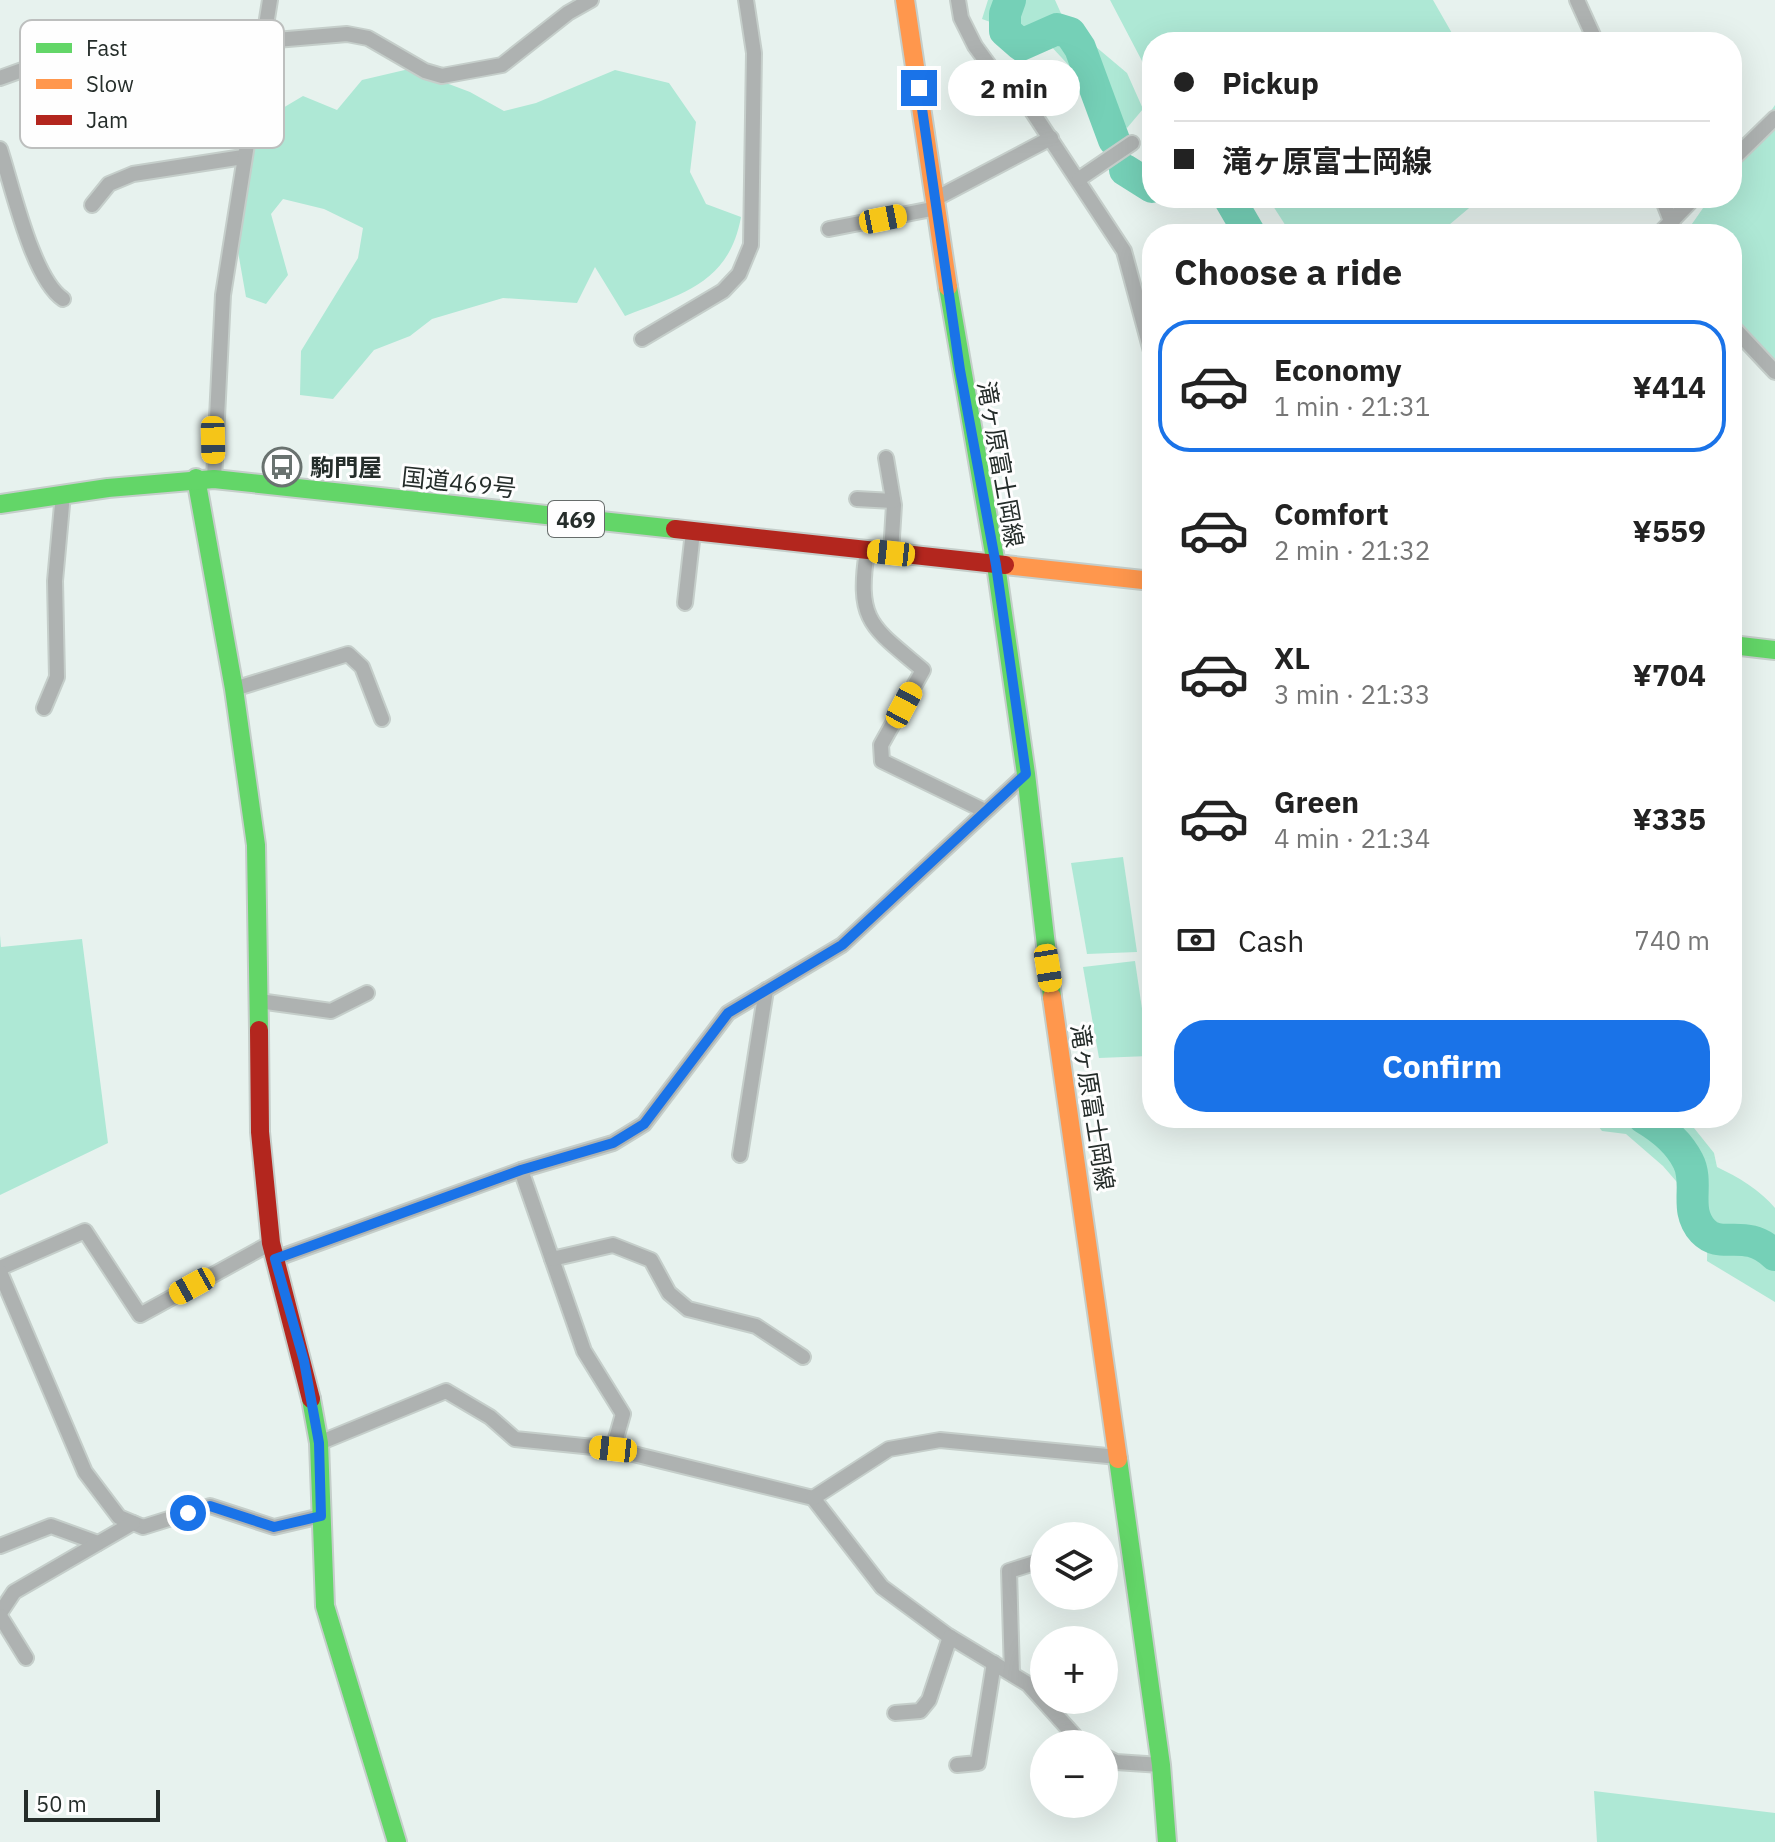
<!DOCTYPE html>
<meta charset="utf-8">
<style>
body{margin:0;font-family:"IBM Plex Sans","Noto Sans JP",sans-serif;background:#f6f6f6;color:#222;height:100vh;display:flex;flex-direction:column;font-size:30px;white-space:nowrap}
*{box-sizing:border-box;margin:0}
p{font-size:26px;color:#767676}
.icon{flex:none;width:44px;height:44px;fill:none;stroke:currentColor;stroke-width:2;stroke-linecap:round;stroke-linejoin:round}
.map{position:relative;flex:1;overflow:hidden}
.side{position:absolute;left:1142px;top:224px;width:600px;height:904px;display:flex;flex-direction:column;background:#fff;border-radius:32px;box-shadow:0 8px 32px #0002}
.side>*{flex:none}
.top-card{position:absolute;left:1142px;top:32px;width:600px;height:176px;border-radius:32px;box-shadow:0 8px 32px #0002;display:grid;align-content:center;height:176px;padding:0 32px;background:#fff}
.fabs{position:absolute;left:1030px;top:1522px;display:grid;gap:16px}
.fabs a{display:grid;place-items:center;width:88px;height:88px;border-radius:50%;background:#fff;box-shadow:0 8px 32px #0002;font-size:40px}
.scale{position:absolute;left:24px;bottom:20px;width:136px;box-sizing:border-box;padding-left:8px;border:4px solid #252d2a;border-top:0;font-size:22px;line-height:28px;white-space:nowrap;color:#252d2a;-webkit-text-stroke:6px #fefefe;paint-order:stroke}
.end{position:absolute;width:36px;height:36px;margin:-18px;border:10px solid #1a73e8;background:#fff;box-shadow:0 0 0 4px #fff}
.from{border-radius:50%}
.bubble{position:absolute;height:56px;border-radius:28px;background:#fff;box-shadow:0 8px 32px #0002;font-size:26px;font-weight:800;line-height:56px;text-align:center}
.car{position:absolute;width:24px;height:48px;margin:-24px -12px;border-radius:10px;box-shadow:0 0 6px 2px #0007;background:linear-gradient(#f5c518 24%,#345 0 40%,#f5c518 0 76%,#345 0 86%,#f5c518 0)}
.top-card b{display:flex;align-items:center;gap:28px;height:76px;font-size:30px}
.top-card b+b{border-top:2px solid #e0e0e0}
.top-card i{width:20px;height:20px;background:#222}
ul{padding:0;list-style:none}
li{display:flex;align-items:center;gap:24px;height:132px;margin:0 16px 12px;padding:0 16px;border:4px solid transparent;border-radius:32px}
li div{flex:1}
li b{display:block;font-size:30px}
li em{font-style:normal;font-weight:800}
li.current{border-color:#1a73e8}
li>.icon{width:72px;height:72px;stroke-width:1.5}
h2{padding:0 32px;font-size:36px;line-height:96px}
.pay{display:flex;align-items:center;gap:20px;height:88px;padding:0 32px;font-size:30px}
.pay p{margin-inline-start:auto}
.button{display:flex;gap:16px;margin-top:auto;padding:16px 32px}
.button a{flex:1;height:92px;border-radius:32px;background:#1a73e8;color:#fff;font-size:32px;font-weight:800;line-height:92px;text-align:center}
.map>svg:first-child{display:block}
.green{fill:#aee8d5}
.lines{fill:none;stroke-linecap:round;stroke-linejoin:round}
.river{stroke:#75d0b7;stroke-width:32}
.street-casing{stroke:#c5ceca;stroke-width:18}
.fast-casing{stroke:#c5ceca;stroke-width:22}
.slow-casing{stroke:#c5ceca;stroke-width:22}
.jam-casing{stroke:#c5ceca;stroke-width:22}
.street{stroke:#aeb2b1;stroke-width:14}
.fast{stroke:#63d668;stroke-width:18}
.slow{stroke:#ff974d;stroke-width:18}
.jam{stroke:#b3261e;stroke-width:18}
.route{stroke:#1a73e8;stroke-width:10}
.labels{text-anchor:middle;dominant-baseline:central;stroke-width:6;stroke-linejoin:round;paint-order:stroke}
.shield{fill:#fefefe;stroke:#666c6a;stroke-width:2}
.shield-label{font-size:22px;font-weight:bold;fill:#252d2a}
.street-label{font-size:24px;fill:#252d2a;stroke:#fefefe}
.poi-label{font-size:24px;font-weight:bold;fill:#252d2a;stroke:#fefefe;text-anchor:start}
.key{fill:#fefefe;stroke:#bdbfbe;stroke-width:2}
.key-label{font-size:22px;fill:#252d2a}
</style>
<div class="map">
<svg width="1775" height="1842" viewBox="0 0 1775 1842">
<rect width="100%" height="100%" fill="#e7f2ee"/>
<!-- green -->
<g class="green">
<polygon points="988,0 1055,0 1064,20 1127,73 1143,109 1127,128 1048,43 982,19"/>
<polygon points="1110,0 1433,0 1457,42 1152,42 1152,80"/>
<path d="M 409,69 L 470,92 L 504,111 L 536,103 L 615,70 L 669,83 L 696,122 L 690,172 L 706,204 L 741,217 C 729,284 681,294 625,316 L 595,267 L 577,303 L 503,298 L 432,319 L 410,336 L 374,350 L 333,399 L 300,395 L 301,351 L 358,258 L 363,228 L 324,209 L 283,199 L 271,214 L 288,275 L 266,304 L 246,297 L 237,246 L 257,136 L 266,118 L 303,96 L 337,110 L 362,80 Z"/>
<polygon points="1775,105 1775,359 1767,359 1732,310 1732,234 1685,234 1710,198 1732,198 1732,167"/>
<polygon points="1268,198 1481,198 1443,230 1432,234 1291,234"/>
<polygon points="1123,857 1137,952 1087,954 1071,863"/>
<polygon points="0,935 1,947 82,939 108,1143 0,1195"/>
<polygon points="1135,961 1149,1056 1099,1058 1083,967"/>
<path d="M 1592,1118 L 1686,1118 L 1714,1153 L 1717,1167 C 1738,1177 1760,1190 1775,1208 L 1775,1302 L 1707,1261 L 1708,1218 L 1663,1166 L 1626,1134 L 1602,1131 Z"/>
<polygon points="1594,1791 1775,1813 1775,1842 1597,1842"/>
</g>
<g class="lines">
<!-- river -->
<g class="river">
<polyline points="1010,0 1005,14 1005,31 1021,45 1057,29 1070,33 1080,48 1114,140"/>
<polyline points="1125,170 1152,187"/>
<polyline points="1229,198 1250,234"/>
<path d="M 1644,1118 C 1661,1128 1679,1143 1688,1161 C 1700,1184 1683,1209 1703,1231 C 1722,1251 1744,1226 1775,1255"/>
</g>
<defs>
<g id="street">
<polyline points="958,0 961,18 975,46 994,72 1030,108 1124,251 1152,355"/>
<polyline points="1577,0 1596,42"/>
<polyline points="264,41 347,34 368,38 425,71 442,76 502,65 568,13 591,0"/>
<polyline points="0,78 39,64 72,58 172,64 259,63"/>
<path d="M 0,149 C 12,185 32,278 63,299"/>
<polyline points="1732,160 1775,118"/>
<polyline points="1079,179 1132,143"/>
<polyline points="1662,198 1676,234"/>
<polyline points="935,199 1051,138"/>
<polyline points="92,205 109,184 133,174 243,157"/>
<polyline points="829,229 937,208"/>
<polyline points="1659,234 1694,198"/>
<polyline points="1732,326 1775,372"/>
<polyline points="642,339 723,291 739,274 751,245 754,53 746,0"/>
<polyline points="886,458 894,505 891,553"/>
<polyline points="214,479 223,295 270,0"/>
<polyline points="857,499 893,501"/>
<path d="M 867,551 C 856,622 872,627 923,670 L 881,745 L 882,761 L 985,811"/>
<polyline points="685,603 693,532"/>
<polyline points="234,689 348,654 362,667 382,719"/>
<polyline points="44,708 57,677 55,581 63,494"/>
<polyline points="259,1001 331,1011 367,993"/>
<polyline points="740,1155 766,990"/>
<polyline points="521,1170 584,1351 623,1414 613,1449"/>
<polyline points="275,1259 521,1170 613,1143 644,1124 728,1013 842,945 1026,774"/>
<polyline points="552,1259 613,1245 651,1260 669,1293 688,1309 756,1326 803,1357"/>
<polyline points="0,1268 85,1231 140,1315 271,1243"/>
<polyline points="0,1272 85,1472 119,1517 143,1527 210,1506 274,1527 321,1516"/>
<polyline points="319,1443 446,1391 490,1417 515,1439 613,1449 813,1498 882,1587 947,1635 1028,1684 1082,1744"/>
<polyline points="813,1498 889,1449 940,1440 1118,1457"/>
<polyline points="0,1546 51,1526 98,1543"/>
<polyline points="0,1613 14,1592 133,1523"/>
<polyline points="0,1616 26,1658"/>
<polyline points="1012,1674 1009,1571 1044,1560"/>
<polyline points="895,1713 920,1711 929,1700 950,1637"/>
<polyline points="1104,1756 1116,1762 1161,1765"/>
<polyline points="957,1765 978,1763 994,1663"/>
</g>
<g id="fast">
<polyline points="948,287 996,565 1026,774 1052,997"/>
<polyline points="196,478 234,689 256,845 259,1030"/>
<polyline points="0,504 108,488 214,479 675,529"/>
<polyline points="1732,645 1775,650"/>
<polyline points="311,1399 319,1443 325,1606 397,1842"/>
<polyline points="1118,1459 1161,1765 1167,1842"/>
</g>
<g id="slow">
<polyline points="905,0 948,287"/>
<polyline points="1005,565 1152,581"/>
<polyline points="1052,997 1118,1459"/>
</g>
<g id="jam">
<polyline points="675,529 1005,565"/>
<polyline points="259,1030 260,1132 271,1243 311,1399"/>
</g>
</defs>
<!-- street casing -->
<use href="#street" class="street-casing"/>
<!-- fast casing -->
<use href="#fast" class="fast-casing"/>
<!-- slow casing -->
<use href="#slow" class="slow-casing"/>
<!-- jam casing -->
<use href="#jam" class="jam-casing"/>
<!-- street -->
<use href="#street" class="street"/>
<!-- fast -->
<use href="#fast" class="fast"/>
<!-- slow -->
<use href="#slow" class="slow"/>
<!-- jam -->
<use href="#jam" class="jam"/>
</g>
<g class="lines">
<!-- route -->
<polyline class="route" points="188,1513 210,1506 274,1527 321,1516 319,1443 304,1361 275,1259 521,1170 613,1143 644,1124 728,1013 842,945 1026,774 996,565 960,370 919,88"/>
</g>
<!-- icons -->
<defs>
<symbol id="bus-ring" viewBox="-11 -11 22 22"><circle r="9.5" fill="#fefefe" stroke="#69726f" stroke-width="1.5"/><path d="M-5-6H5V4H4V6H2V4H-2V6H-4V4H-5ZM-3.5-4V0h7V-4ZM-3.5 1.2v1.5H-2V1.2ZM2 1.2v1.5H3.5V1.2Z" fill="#69726f"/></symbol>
</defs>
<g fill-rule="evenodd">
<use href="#bus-ring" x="260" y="445" width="44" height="44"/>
</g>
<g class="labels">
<!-- shield labels -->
<rect class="shield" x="548" y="501" width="56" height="36" rx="6"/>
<g class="shield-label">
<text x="576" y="519">469</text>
</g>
<!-- street labels -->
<g class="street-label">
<text transform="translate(1001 464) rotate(80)">滝ヶ原富士岡線</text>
<text transform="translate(459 482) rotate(6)">国道469号</text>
<text transform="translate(1093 1107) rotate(81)">滝ヶ原富士岡線</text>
</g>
<!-- poi labels -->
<g class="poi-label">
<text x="310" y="467">駒門屋</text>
</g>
</g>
<!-- legend -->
<rect x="20" y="20" width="264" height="128" rx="12" class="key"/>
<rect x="36" y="43" width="36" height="10" fill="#63d668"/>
<rect x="36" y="79" width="36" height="10" fill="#ff974d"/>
<rect x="36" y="115" width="36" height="10" fill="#b3261e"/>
<g class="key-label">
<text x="86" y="56">Fast</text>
<text x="86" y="92">Slow</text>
<text x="86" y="128">Jam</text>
</g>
</svg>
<div class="fabs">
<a><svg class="icon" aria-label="layers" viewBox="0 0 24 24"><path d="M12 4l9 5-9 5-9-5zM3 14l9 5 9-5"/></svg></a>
<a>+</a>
<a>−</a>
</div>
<div class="scale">50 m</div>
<i class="end from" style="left:188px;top:1513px"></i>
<i class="end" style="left:919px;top:88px"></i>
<div class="bubble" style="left:948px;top:60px;width:132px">2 min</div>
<i class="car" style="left:883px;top:219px;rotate:79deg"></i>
<i class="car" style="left:213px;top:440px;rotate:179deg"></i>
<i class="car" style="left:891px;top:553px;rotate:276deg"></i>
<i class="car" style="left:904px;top:705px;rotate:28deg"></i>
<i class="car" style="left:1048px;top:968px;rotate:171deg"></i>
<i class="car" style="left:192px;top:1286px;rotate:241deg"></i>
<i class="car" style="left:613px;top:1449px;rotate:276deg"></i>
<div class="top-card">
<b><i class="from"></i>Pickup</b>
<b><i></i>滝ヶ原富士岡線</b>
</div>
<section class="side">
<h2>Choose a ride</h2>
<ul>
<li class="current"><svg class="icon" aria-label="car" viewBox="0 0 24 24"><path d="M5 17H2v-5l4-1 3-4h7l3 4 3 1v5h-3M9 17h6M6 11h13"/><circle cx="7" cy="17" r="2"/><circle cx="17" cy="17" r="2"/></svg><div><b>Economy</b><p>1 min · 21:31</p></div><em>¥414</em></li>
<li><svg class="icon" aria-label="car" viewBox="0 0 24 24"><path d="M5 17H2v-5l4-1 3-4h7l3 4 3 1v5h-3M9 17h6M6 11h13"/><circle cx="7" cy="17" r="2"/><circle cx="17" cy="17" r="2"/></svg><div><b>Comfort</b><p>2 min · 21:32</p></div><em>¥559</em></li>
<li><svg class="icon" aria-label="car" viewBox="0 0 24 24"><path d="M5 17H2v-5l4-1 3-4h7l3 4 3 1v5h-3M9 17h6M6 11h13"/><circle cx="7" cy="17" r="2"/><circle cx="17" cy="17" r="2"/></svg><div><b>XL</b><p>3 min · 21:33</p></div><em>¥704</em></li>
<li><svg class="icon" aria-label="car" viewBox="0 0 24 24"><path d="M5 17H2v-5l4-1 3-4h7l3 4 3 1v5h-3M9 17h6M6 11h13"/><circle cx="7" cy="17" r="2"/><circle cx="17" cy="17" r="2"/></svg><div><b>Green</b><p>4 min · 21:34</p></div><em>¥335</em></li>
</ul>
<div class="pay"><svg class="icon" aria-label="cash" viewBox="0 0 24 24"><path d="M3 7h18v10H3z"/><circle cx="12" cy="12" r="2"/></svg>Cash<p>740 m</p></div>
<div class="button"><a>Confirm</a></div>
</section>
</div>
